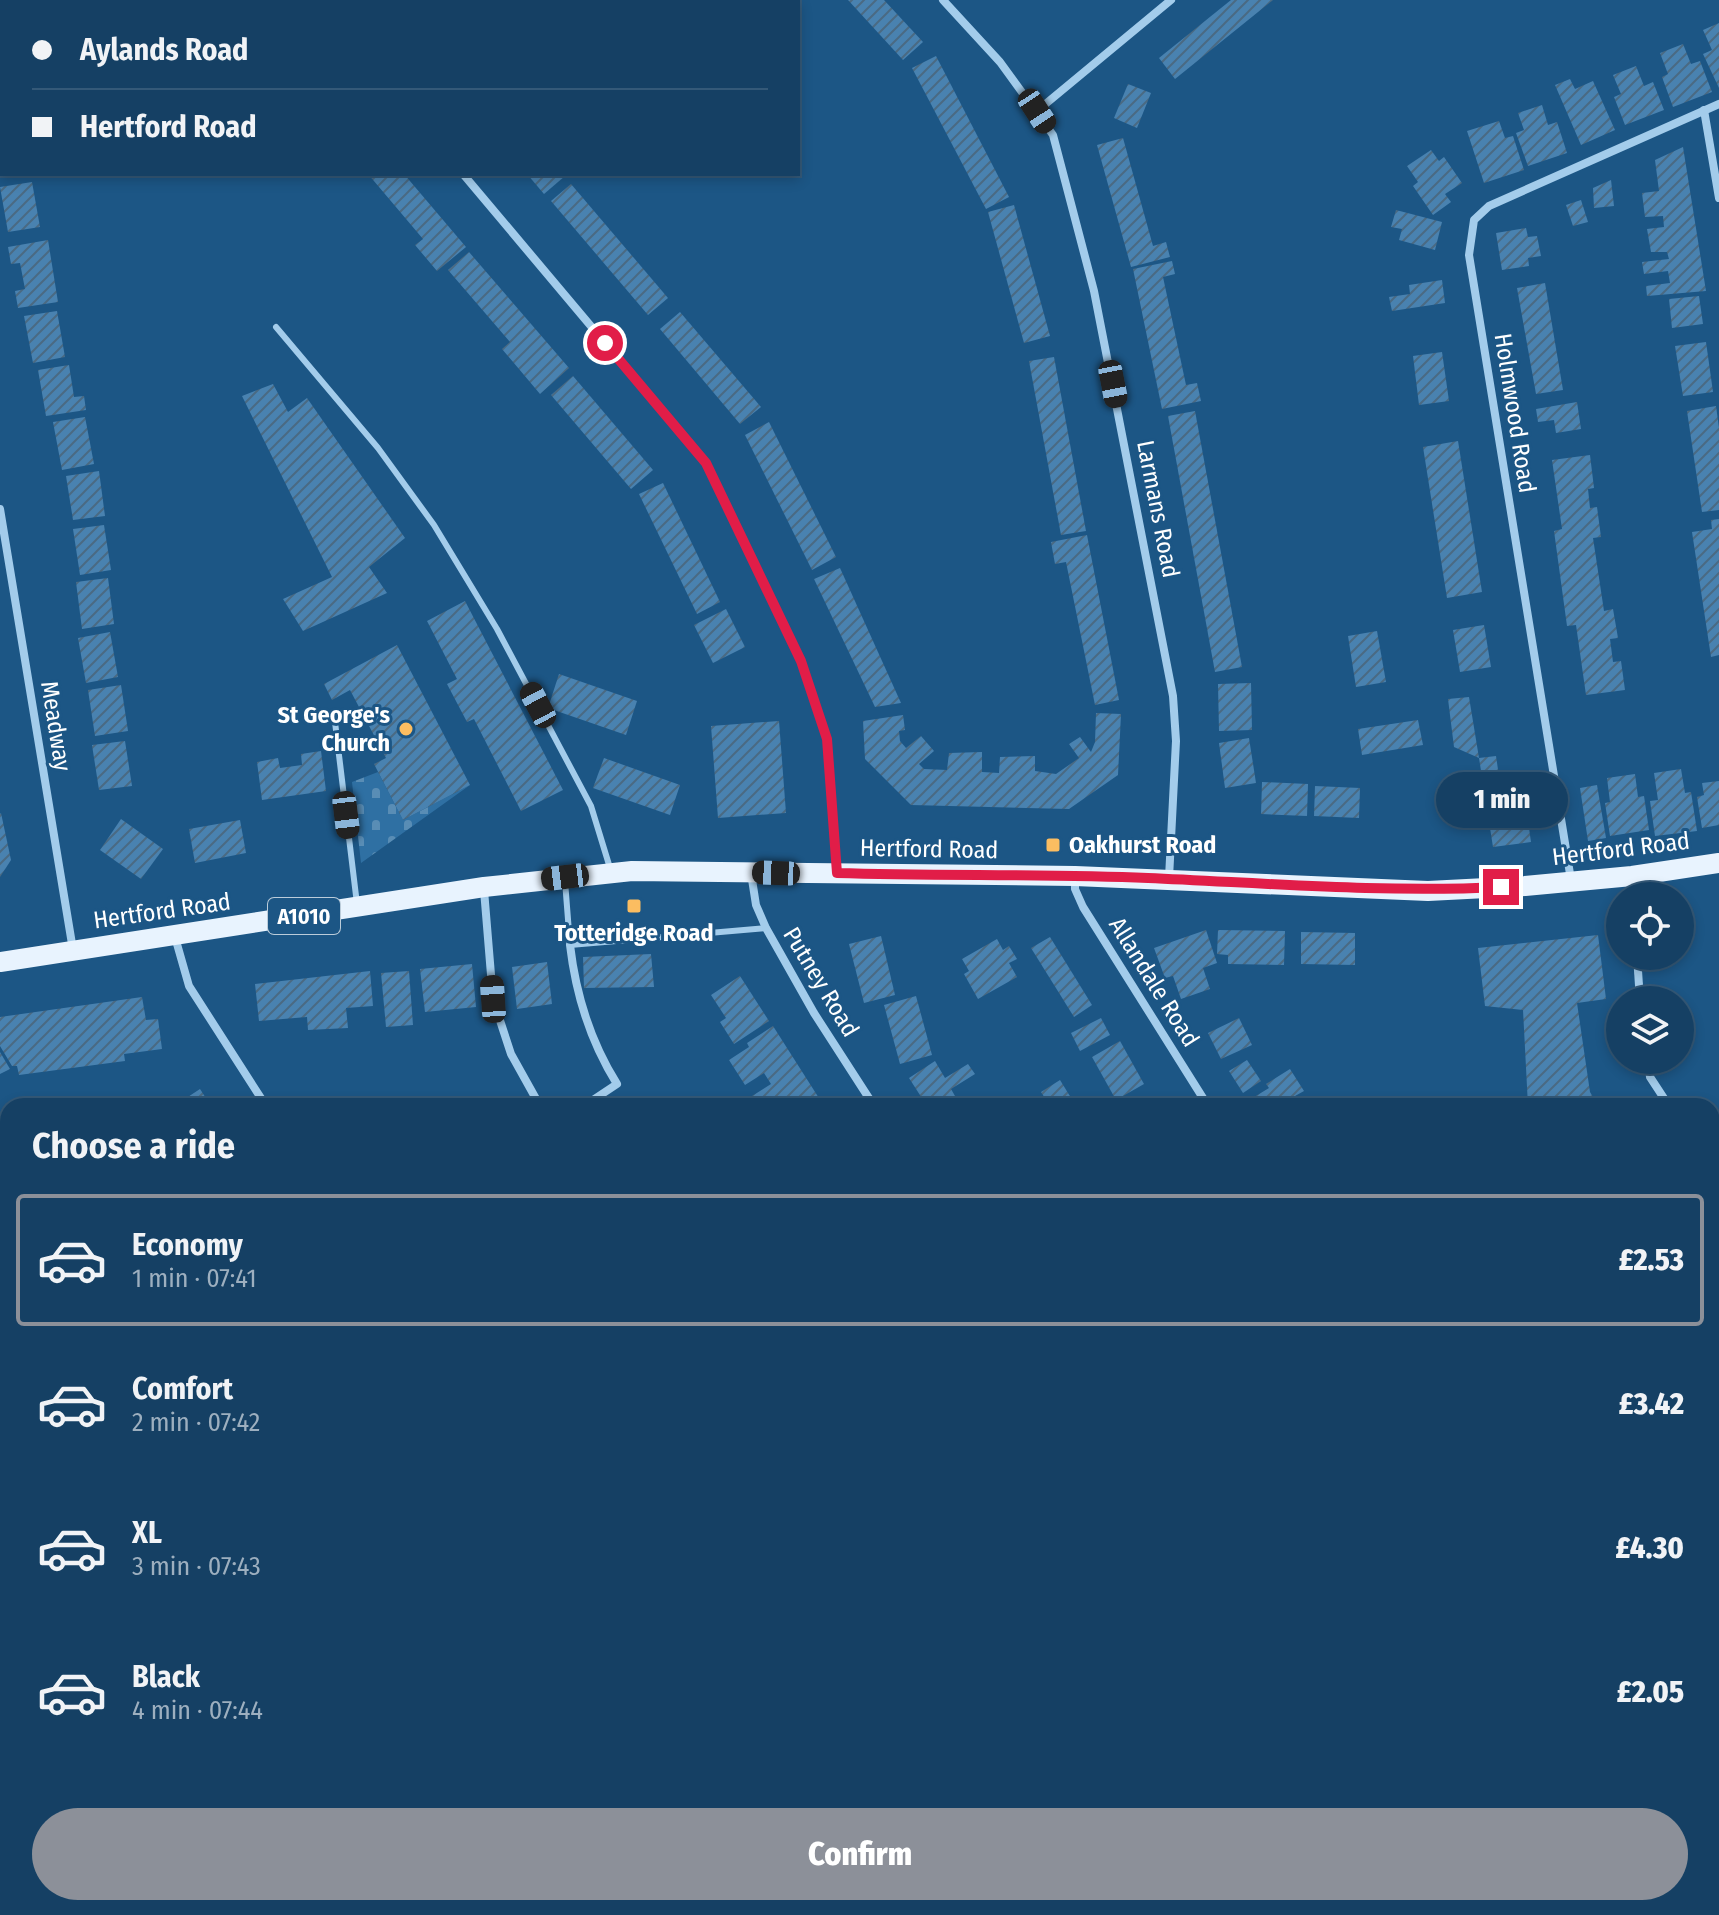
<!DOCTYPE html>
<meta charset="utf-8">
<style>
body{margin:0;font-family:"Fira Sans Condensed",sans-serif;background:#1e476a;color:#f1f3f6;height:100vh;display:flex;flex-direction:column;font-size:30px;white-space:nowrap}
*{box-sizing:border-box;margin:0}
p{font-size:26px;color:#9dafbf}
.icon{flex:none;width:44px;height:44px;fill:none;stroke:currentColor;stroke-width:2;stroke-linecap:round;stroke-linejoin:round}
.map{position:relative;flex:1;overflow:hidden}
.panel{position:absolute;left:0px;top:1098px;width:1720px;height:818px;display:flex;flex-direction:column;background:#154064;border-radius:24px 24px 0 0;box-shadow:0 4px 12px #0003,0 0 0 2px #345978}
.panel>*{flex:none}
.hud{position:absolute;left:0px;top:0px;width:800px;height:176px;box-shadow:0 4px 12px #0003,0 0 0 2px #345978;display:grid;align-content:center;height:176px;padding:0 32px;background:#154064}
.controls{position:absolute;left:1606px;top:882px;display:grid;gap:16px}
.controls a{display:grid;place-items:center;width:88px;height:88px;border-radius:50%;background:#154064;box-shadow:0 4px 12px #0003,0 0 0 2px #345978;font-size:40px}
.end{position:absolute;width:36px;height:36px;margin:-18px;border:10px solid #e11d48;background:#fff;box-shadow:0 0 0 4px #fff}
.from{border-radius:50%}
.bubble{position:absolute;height:56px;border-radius:28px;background:#154064;box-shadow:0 4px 12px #0003,0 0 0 2px #345978;font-size:26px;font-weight:800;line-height:56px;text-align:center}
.car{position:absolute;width:24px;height:48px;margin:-24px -12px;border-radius:10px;box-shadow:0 0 6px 2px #0007;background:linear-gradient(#222 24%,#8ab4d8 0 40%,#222 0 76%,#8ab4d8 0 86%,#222 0)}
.hud b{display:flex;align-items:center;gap:28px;height:76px;font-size:30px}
.hud b+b{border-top:2px solid #345978}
.hud i{width:20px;height:20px;background:#f1f3f6}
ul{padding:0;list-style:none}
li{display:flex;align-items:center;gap:24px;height:132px;margin:0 16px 12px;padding:0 16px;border:4px solid transparent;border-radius:8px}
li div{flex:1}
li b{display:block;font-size:30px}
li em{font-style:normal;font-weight:800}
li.current{border-color:#8c9099}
li>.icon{width:72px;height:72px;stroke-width:1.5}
h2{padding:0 32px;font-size:36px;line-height:96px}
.primary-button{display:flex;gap:16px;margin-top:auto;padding:16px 32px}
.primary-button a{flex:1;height:92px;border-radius:48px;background:#8c9099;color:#fff;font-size:32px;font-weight:800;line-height:92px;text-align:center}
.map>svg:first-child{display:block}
.cemetery{fill:url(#cemetery-stones)}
.building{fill:url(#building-hatch)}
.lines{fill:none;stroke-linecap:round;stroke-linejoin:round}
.lane{stroke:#a3cceb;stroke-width:6}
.street{stroke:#a3cceb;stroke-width:8}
.secondary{stroke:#cfe5f8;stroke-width:16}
.primary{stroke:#e8f3fe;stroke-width:20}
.route{stroke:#e11d48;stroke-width:10}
.poi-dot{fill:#fbbd61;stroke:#1c5685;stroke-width:3}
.labels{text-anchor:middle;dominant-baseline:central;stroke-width:6;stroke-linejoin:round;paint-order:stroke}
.shield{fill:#1c5685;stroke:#bbccda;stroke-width:2}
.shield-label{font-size:22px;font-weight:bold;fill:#fff}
.street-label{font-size:24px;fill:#fff;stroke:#1c5685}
.poi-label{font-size:24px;font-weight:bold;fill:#fff;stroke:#1c5685;text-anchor:end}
</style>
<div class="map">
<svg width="1719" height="1915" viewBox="0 0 1719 1915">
<defs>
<pattern id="cemetery-stones" width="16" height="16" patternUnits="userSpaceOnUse" patternTransform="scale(2)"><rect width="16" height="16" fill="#2f70a3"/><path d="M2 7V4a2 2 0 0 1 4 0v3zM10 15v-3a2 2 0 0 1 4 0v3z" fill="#598db5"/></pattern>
<pattern id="building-hatch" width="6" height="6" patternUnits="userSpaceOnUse" patternTransform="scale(2)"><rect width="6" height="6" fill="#4982b0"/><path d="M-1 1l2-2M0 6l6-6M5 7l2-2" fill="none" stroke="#4a6a83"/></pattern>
</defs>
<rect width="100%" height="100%" fill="#1c5685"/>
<!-- cemetery -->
<polygon class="cemetery" points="378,772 403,820 470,785 361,863 352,782"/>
<!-- building -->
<g class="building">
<polygon points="848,0 884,0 923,42 903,60"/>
<polygon points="1231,0 1273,0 1175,79 1159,58"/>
<polygon points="1719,23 1719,88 1703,54 1712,50 1703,30"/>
<polygon points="1683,44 1691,64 1700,61 1712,92 1673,107 1662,77 1668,74 1660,53"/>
<polygon points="936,56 1009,197 986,209 912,68"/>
<polygon points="1636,66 1644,86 1653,82 1664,110 1625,125 1614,97 1621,94 1613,75"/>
<polygon points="1570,79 1575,89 1593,81 1615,130 1581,145 1555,85"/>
<polygon points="1128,84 1151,93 1137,128 1114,118"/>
<polygon points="1542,105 1548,125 1557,122 1567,153 1528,166 1516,133 1524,130 1518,113"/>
<polygon points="1499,121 1505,138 1513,136 1524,170 1484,183 1467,131"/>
<polygon points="1123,138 1153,246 1166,242 1170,257 1131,267 1097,145"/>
<polygon points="1683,147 1706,291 1647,296 1646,286 1670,283 1668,271 1644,274 1642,262 1669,259 1667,252 1651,252 1647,229 1664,227 1663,216 1645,217 1642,193 1659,191 1655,160"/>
<polygon points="1431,150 1439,161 1444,157 1462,183 1445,194 1451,202 1433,215 1413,186 1418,182 1407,166"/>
<polygon points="368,174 404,174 466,247 437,271 415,245 423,239"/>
<polygon points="527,174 564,174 565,176 544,194"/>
<polygon points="1611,180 1614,206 1594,208 1593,188"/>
<polygon points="32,182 40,227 8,232 0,187"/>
<polygon points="571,184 668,298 648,315 551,201"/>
<polygon points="1581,200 1588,222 1573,226 1566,205"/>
<polygon points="1014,205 1050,336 1024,343 988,212"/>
<polygon points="1396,210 1442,222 1435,250 1399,240 1402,229 1391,227"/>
<polygon points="1526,228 1528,237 1537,236 1541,256 1528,258 1529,266 1502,270 1496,233"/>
<polygon points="48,240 58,302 18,308 15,291 25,289 20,263 11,264 8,247"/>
<polygon points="469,252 569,368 540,394 502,349 510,342 448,270"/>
<polygon points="1172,261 1175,274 1163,277 1186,385 1197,383 1201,401 1162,409 1133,269"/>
<polygon points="1442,280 1445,303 1392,311 1389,297 1410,294 1409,285"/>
<polygon points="1545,283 1563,390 1536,394 1517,288"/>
<polygon points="1699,296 1703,324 1672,328 1669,299"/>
<polygon points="57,311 65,357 33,363 24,316"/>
<polygon points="680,312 761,407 740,424 660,329"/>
<polygon points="1706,342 1713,392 1683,396 1675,346"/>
<polygon points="1442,352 1449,401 1419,405 1413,356"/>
<polygon points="1054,357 1086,531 1061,535 1029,361"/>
<polygon points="69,365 74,397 84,396 86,410 46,416 38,370"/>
<polygon points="573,376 653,470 631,489 551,395"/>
<polygon points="273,384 288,412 307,398 405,538 369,567 387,593 303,631 283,599 332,577 242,396"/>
<polygon points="1577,402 1581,429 1556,433 1554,420 1538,422 1536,409"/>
<polygon points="1716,406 1719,428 1719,510 1702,512 1687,411"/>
<polygon points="1195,411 1242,667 1215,672 1168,416"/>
<polygon points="85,417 94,464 62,470 53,422"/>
<polygon points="769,422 836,557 812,570 745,435"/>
<polygon points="1458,441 1482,592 1447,598 1423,447"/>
<polygon points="1590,455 1594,488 1588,489 1590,508 1597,507 1601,537 1593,538 1604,611 1613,609 1618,638 1610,639 1613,662 1621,661 1625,690 1586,695 1576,625 1567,626 1554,531 1562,529 1552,460"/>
<polygon points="99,471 105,516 73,520 66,476"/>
<polygon points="663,483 720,602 697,614 639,494"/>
<polygon points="1719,519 1719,655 1711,657 1692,532 1712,529 1711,520"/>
<polygon points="104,525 111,570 80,575 73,529"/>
<polygon points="1087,535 1119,700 1095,705 1066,562 1055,564 1051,542"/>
<polygon points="840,568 901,703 875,707 814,579"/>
<polygon points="108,578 114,624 82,629 76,582"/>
<polygon points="465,601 563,790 521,811 474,719 467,722 447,684 457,679 427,621"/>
<polygon points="726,609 745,647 713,663 694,625"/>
<polygon points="1484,625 1491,667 1460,672 1453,630"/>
<polygon points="1377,631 1386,682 1356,687 1348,636"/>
<polygon points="110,632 118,677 86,683 78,638"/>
<polygon points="397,645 470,785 403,820 374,764 386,758 350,690 332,700 324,684"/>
<polygon points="559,674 637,701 626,735 548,708"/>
<polygon points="1251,683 1252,730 1219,731 1218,684"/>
<polygon points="121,685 128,731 95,736 88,690"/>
<polygon points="1469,697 1479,758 1496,756 1504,810 1526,807 1531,842 1493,847 1479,758 1454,747 1448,699"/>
<polygon points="1096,713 1121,714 1118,775 1069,809 911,805 865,759 863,721 903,715 905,730 899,731 900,741 906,748 921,736 934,751 919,764 924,769 947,770 949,753 982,752 982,772 999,773 1000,757 1035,756 1035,771 1056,774 1079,758 1069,744 1080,737 1091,752 1095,742"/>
<polygon points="1418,720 1423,745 1362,755 1358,729"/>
<polygon points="779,721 786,813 718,818 711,726"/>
<polygon points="1249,738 1256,783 1225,788 1219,743"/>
<polygon points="125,741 132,786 99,790 92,745"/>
<polygon points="321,751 326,791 262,800 257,762 278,758 280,768 302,765 301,754"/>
<polygon points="604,758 680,785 670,815 593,788"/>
<polygon points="1681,769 1685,793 1691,792 1697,831 1655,836 1650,801 1658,800 1654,773"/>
<polygon points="1635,774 1638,797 1644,796 1649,830 1610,836 1605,803 1610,802 1607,778"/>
<polygon points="1719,781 1719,825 1702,828 1697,797 1704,795 1702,783"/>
<polygon points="1262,782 1308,784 1307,816 1261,814"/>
<polygon points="1597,785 1606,838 1588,841 1580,788"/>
<polygon points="1315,786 1360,788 1359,818 1314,816"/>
<polygon points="1,813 11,860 0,877 0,814"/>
<polygon points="121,819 163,849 141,879 100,850"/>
<polygon points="240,820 246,853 195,863 189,829"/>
<polygon points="1206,930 1217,963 1203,968 1210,989 1181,999 1173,976 1165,978 1154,948"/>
<polygon points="1218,930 1285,931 1284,965 1228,964 1228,955 1217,954"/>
<polygon points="1301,932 1355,933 1355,965 1301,964"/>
<polygon points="1598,935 1606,999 1577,1003 1590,1092 1598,1106 1528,1106 1523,1010 1485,1006 1478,948"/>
<polygon points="881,936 895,995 864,1003 849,944"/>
<polygon points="1050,937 1092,1005 1074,1017 1031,948"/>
<polygon points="997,939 1003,950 1009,946 1017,959 1009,963 1017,977 978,999 964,974 969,971 962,959"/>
<polygon points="651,954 654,987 584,988 583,957"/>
<polygon points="547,962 552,1004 517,1009 512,967"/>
<polygon points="472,964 476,1007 425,1012 420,969"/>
<polygon points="370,971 373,1006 346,1008 348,1028 308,1030 307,1017 259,1021 255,984"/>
<polygon points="409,971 413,1025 386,1027 381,973"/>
<polygon points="740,976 769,1021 734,1044 720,1022 726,1018 711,995"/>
<polygon points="916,996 932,1055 900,1064 884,1005"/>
<polygon points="142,997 146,1020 158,1019 162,1049 124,1054 125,1061 19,1075 17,1066 12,1066 0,1046 0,1017"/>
<polygon points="1101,1018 1110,1035 1080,1051 1071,1033"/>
<polygon points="1239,1018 1252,1045 1221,1059 1208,1033"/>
<polygon points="773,1026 824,1106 759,1106 752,1096 771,1084 764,1073 745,1085 729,1060 749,1047 747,1043"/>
<polygon points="1120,1041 1144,1084 1116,1100 1092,1057"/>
<polygon points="0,1052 10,1069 0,1074"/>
<polygon points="1247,1060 1261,1081 1243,1093 1229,1071"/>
<polygon points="935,1061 945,1078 968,1064 975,1074 951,1089 955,1096 938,1106 927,1106 909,1078"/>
<polygon points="1290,1069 1304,1091 1295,1096 1301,1106 1248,1106 1246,1102 1269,1088 1266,1084"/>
<polygon points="1060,1080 1076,1106 1050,1106 1041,1092"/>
<polygon points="200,1089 211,1106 174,1106"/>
<polygon points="372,1096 378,1106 356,1106"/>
<polygon points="8,1433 8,1458 0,1464 0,1439"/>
<polygon points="8,1491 8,1515 0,1521 0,1497"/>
<polygon points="1716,1521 1719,1523 1719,1571 1712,1582 1712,1527"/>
<polygon points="0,1649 8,1662 8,1696 0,1701"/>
<polygon points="1712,1750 1719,1755 1719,1813 1712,1808"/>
<polygon points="0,1863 8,1876 8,1908 25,1908 15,1915 0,1915"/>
<polygon points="122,1908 158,1908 162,1915 127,1915"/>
<polygon points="314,1908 369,1908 373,1915 318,1915"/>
<polygon points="461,1908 501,1908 506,1915 466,1915"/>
<polygon points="536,1908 558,1908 563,1915 541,1915"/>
<polygon points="665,1908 732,1908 734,1911 728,1915 670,1915"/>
<polygon points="832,1908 870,1908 859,1915 836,1915"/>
<polygon points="1236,1908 1269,1908 1271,1911 1276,1908 1334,1908 1323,1915 1241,1915"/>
<polygon points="1484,1908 1511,1908 1516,1915 1474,1915"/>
<polygon points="1517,1908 1553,1908 1541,1915 1531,1915 1528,1911 1521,1915"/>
</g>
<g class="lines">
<!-- lane -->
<g class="lane">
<polyline points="276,327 378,448 434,525 497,629 591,806 610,868"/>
<polyline points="335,722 357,904"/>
<polyline points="565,881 570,945 766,928"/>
<polyline points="0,1480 8,1474"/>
</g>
<!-- street -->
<g class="street">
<polyline points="317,0 319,2"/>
<polyline points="943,0 1000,62 1053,135 1094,291 1173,696 1176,741 1169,878"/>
<polyline points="33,2 35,0"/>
<polyline points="0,29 2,27"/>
<polyline points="1704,110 1719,198"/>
<polyline points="1037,111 1171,0"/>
<polyline points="463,174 706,463 801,661 827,739 837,872"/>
<polyline points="0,509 73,950"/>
<polyline points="751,873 756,905 766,928 814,1013 874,1106"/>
<polyline points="1075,877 1075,889 1083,907 1208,1106"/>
<polyline points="1632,877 1633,896"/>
<polyline points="1571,880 1469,255 1474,220 1489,206 1719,104"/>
<polyline points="484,890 493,999 511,1054 540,1106"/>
<polyline points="175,937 189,986 266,1106"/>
<path d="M 570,945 C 576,996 590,1041 617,1084 L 584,1106"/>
<polyline points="1637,956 1640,1000"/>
<polyline points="1648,1060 1650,1077 1669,1106"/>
<polyline points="1712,1157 1719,1152"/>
<polyline points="1712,1667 1719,1656"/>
<polyline points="1712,1893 1719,1903"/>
<polyline points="421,1908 426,1915"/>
<polyline points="784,1908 788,1915"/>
<polyline points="1410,1915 1421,1908"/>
</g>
<!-- secondary -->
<g class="secondary">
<polyline points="0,1787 8,1800"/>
<polyline points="76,1908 80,1915"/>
</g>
<!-- primary -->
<polyline class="primary" points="0,962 484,887 632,871 1075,876 1428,891 1525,886 1632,876 1719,863"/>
</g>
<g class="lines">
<!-- route -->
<path class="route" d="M 605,343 L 706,463 L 801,661 L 827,739 L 837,873 C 940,876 1044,874 1148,878 C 1265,883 1383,893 1501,887"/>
</g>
<!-- markers -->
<g class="poi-dot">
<circle cx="406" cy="729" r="8"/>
<rect x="1045" y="837" width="16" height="16" rx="4"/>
<rect x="626" y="898" width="16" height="16" rx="4"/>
</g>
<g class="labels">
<!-- shield labels -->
<rect class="shield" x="268" y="898" width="72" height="36" rx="6"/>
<g class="shield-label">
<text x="304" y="916">A1010</text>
</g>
<!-- street labels -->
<g class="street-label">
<text transform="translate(1515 413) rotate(81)">Holmwood Road</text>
<text transform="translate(1158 509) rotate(79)">Larmans Road</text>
<text transform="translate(56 726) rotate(81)">Meadway</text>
<text transform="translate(929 849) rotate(1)">Hertford Road</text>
<text transform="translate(1621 849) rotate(-7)">Hertford Road</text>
<text transform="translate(162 911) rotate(-8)">Hertford Road</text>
<text transform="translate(821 982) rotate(59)">Putney Road</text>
<text transform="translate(1154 982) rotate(58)">Allandale Road</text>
</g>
<!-- poi labels -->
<g class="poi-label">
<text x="390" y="715">St George's<tspan x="390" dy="28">Church</tspan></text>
<text x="1069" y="845" text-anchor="start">Oakhurst Road</text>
<text x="634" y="933" text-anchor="middle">Totteridge Road</text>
</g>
</g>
</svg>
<div class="controls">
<a><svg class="icon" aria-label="locate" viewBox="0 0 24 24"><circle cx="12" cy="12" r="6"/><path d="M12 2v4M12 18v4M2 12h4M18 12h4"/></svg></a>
<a><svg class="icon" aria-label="layers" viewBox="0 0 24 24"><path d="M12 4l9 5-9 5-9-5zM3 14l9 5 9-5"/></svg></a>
</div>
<i class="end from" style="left:605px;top:343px"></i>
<i class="end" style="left:1501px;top:887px"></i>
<div class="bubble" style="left:1436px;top:772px;width:132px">1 min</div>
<i class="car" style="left:1037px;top:111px;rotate:147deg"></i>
<i class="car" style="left:1113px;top:384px;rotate:169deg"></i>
<i class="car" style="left:538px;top:705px;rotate:332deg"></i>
<i class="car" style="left:346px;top:815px;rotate:173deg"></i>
<i class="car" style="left:776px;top:873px;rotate:272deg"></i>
<i class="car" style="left:565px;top:877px;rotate:263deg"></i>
<i class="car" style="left:493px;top:999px;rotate:356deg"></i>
<div class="hud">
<b><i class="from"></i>Aylands Road</b>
<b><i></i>Hertford Road</b>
</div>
<section class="panel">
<h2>Choose a ride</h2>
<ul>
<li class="current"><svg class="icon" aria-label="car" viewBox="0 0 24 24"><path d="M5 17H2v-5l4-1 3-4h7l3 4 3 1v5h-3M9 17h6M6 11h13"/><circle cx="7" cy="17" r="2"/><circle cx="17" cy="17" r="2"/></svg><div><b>Economy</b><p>1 min · 07:41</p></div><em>£2.53</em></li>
<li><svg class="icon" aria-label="car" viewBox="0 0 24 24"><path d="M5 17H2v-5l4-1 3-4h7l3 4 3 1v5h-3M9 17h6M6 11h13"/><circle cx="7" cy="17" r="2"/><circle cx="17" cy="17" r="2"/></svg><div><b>Comfort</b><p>2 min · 07:42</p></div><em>£3.42</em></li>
<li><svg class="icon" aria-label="car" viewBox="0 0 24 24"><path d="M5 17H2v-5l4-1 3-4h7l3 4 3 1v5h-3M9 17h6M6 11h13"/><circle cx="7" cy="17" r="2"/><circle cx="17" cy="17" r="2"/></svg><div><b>XL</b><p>3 min · 07:43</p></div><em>£4.30</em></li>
<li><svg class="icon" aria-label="car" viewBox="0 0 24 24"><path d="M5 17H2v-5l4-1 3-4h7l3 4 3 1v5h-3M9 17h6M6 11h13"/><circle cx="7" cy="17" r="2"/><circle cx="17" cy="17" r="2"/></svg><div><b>Black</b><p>4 min · 07:44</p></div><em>£2.05</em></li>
</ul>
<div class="primary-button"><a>Confirm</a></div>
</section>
</div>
